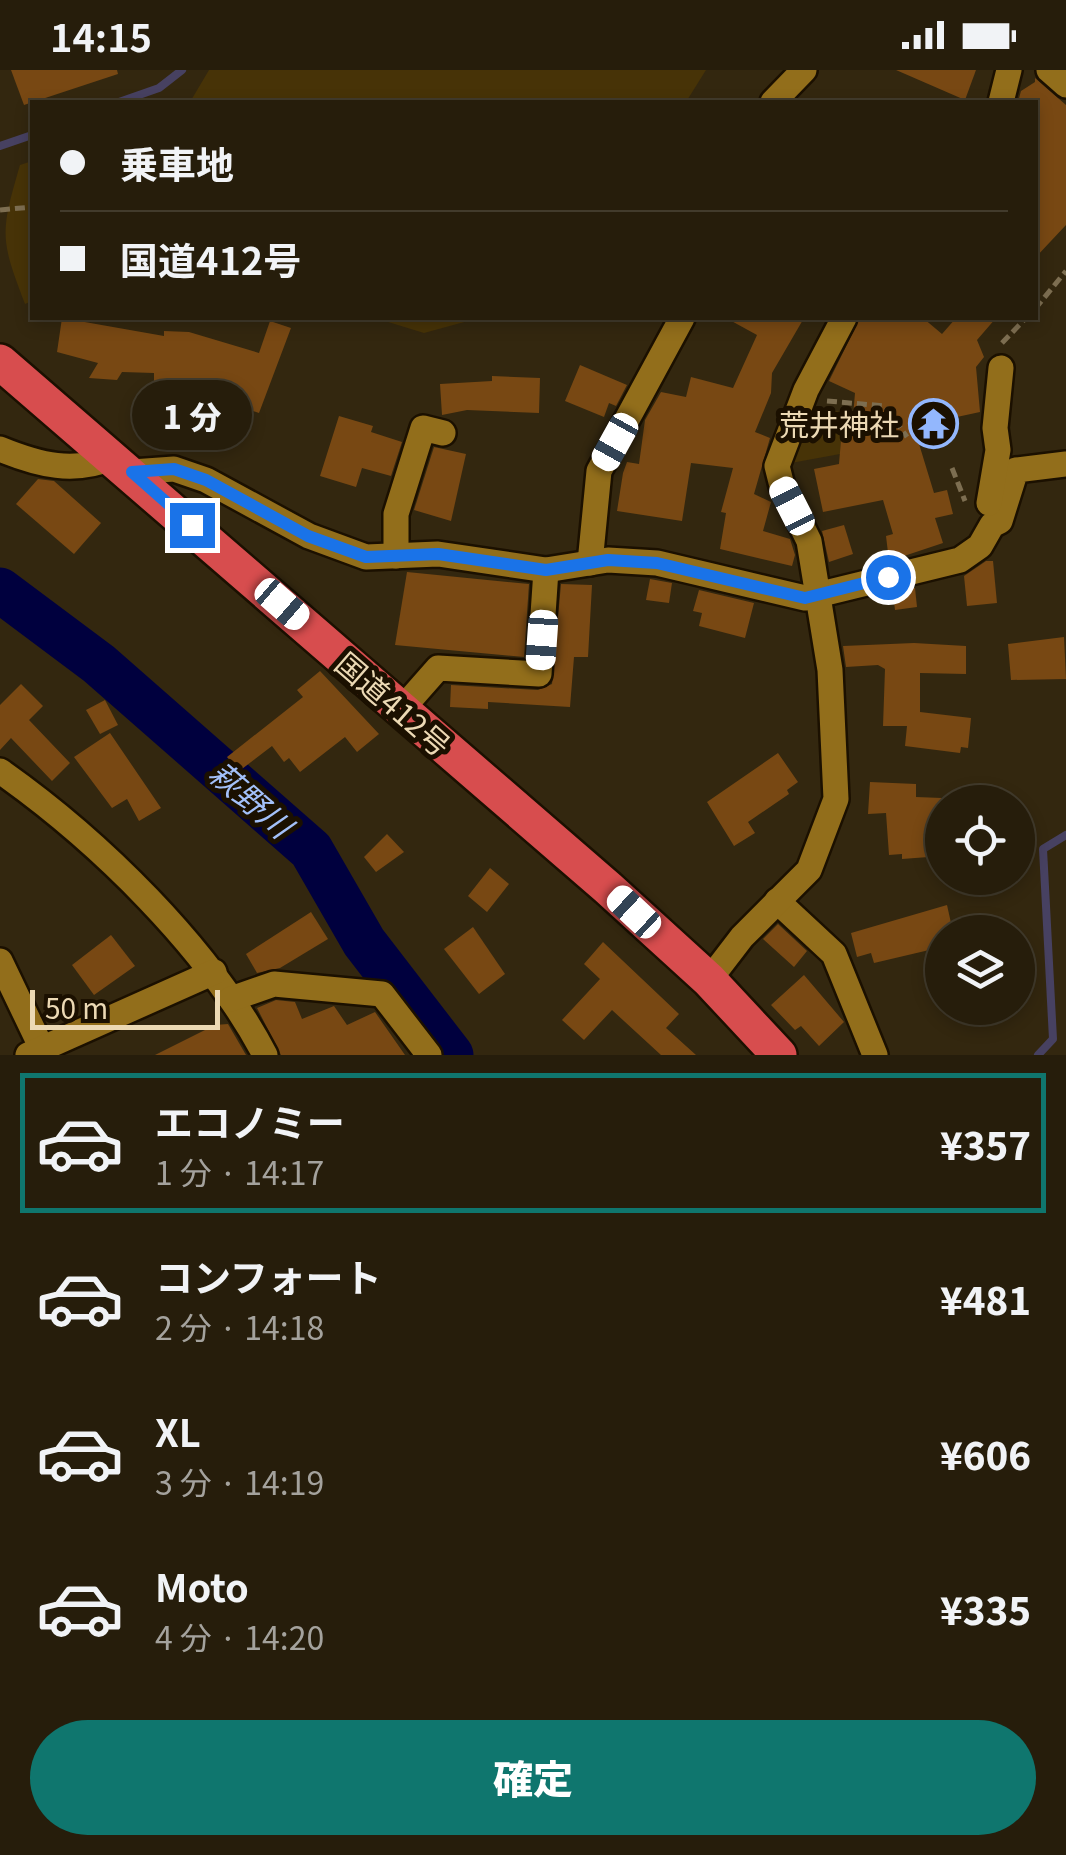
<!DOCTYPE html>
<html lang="ja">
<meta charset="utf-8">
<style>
body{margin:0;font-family:Georgia,"Noto Sans JP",serif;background:#322a19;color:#f1f3f6;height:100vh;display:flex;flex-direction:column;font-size:38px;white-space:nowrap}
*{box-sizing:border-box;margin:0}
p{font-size:32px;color:#a4a29d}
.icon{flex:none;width:55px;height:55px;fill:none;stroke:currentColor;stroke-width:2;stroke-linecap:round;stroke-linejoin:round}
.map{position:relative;height:985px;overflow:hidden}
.details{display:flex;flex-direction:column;background:#261d0b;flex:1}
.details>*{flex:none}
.guide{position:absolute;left:30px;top:30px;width:1008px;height:220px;border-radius:0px;box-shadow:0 5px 15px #0003,0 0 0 2px #423b2c;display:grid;align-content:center;height:220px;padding:0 30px;background:#261d0b}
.fabs{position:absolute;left:925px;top:715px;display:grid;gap:20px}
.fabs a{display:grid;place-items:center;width:110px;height:110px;border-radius:50%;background:#261d0b;box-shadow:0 5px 15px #0003,0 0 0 2px #423b2c;font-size:50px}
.scale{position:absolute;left:30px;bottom:25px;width:190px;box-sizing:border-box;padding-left:10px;border:5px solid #ecd9b4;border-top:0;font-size:28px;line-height:35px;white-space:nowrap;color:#ecd9b4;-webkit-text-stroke:8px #1b1000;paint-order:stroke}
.end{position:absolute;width:45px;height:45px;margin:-22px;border:12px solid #1a73e8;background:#fff;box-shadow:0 0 0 5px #fff}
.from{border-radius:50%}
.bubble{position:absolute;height:70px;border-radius:35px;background:#261d0b;box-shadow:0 5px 15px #0003,0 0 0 2px #423b2c;font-size:32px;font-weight:800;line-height:70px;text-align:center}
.car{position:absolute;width:30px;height:60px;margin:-30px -15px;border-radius:12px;box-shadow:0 0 8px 2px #0007;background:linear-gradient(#fff 24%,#345 0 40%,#fff 0 76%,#345 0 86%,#fff 0)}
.guide b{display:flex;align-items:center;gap:35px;height:95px;font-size:38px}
.guide b+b{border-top:2px solid #423b2c}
.guide i{width:25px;height:25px;background:#f1f3f6}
ul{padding:18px 0 0;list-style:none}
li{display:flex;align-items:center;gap:30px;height:140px;margin:0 20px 15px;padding:0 10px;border:5px solid transparent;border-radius:0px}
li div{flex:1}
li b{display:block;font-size:38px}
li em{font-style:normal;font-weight:800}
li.current{border-color:#0f766e}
li>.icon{width:90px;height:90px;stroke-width:1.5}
.primary-button{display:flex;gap:20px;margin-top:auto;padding:20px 30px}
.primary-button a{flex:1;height:115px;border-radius:60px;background:#0f766e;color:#fff;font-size:40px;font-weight:800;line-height:115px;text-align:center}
.status{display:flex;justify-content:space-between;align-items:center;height:70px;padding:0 50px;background:#261d0b;direction:ltr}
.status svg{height:28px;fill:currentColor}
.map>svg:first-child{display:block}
.green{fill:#473307}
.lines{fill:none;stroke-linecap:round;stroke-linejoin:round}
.stream{stroke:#474161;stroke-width:8}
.river{stroke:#00003e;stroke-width:45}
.building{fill:#784813}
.minor-casing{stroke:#1b1000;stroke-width:30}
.highway-casing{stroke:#1b1000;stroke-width:40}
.path{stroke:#7d6e51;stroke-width:5;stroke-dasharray:10 5;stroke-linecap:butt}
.minor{stroke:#926e1b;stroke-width:25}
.highway{stroke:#d74d4e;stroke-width:35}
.route{stroke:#1a73e8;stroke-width:12}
.labels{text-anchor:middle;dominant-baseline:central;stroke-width:10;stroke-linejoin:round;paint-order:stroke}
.poi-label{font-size:30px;fill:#ecd9b4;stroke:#1b1000;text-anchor:end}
.street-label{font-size:30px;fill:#ecd9b4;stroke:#1b1000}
.water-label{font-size:32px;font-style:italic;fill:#a3c0f9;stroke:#1b1000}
</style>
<div class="status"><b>14:15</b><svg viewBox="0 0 49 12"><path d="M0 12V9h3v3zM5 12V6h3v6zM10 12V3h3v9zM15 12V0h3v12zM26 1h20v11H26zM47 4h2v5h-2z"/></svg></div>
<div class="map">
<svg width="1066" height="985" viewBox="0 0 1066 985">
<rect width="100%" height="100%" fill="#33270f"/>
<!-- green -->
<g class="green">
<polygon points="209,0 706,0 686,32 190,32"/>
<path d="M 32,91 L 32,231 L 25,234 C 0,169 0,163 20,95 Z"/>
<polygon points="375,248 479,248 424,263"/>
<polygon points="815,339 843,342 840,384 791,393 805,346"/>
</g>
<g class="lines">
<!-- stream -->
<g class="stream">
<polyline points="119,32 159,18 182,0"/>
<polyline points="0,76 32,65"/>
<polyline points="1038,985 1053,969 1043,779 1066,765"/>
</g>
<!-- river -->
<polyline class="river" points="0,520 99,594 311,780 364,872 451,985"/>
</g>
<!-- building -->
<g class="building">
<polygon points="11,0 117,0 118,4 24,35"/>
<polygon points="896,0 976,0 965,30"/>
<polygon points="1035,8 1066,35 1066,155 1035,188 1035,32 1018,32 1021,21 1035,12"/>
<polygon points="62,248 164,266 164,261 189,262 259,283 270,251 291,258 259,343 217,329 201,373 168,361 186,313 154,311 154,303 122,302 117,310 89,308 98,293 57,282"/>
<polygon points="726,248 804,248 772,303 771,323 755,362 770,368 754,424 771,432 763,461 790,469 795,485 792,496 720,479 726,443 721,442 733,398 691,393 682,451 617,441 623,403 627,392 639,394 645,350 661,322 686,327 691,307 733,318 757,265"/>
<polygon points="860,248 923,248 942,264 956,248 996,248 977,270 984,287 976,297 980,342 943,350 916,364 934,423 947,420 953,444 935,448 943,473 889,491 886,466 893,464 883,430 823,442 814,399 839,394 842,358 852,358 855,323 829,311"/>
<polygon points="580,295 627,315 616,336 609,333 604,347 565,331"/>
<polygon points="492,306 540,308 539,343 467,340 442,345 440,314 492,311"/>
<polygon points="339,346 373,356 371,362 402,372 391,406 362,398 356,417 320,406"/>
<polygon points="434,377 466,384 451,451 414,440"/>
<polygon points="38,409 54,411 101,453 74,484 16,434"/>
<polygon points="844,455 853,484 829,492 822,461"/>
<polygon points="986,491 993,491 997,533 967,536 964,506"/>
<polygon points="407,502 529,514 524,587 395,575"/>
<polygon points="650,509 672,513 669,533 646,530"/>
<polygon points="561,514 592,515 588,587 574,587 570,637 488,632 488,639 450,637 451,615 538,620 552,614"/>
<polygon points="915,518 917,537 895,540 893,523"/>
<polygon points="699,520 754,533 745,568 699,556 702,543 693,541"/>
<polygon points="1064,567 1066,609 1011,610 1008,574"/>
<polygon points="914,573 966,576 966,604 920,603 920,642 971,648 968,678 961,677 960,683 905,676 907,656 883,656 885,599 878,595 846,597 843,576"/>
<polygon points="320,601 379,664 357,682 345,667 300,702 289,688 284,692 272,676 238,702 227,687 303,627 297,620"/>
<polygon points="21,614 43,636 29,650 70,693 52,711 11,668 0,680 0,635"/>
<polygon points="105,630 118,655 100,664 86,640"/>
<polygon points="110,663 161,738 139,751 127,729 112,738 74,687"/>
<polygon points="778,683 798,712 787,720 789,724 748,752 755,763 734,776 707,732"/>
<polygon points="870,712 916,714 916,727 942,728 942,786 902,789 902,784 889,785 886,743 868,744"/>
<polygon points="387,764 404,782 376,802 364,787"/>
<polygon points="490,798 509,814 487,842 468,826"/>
<polygon points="947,835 953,862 942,862 942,877 874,893 871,883 857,887 851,863"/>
<polygon points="311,842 328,869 280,898 257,903 246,884"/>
<polygon points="778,854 807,881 794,897 763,869"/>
<polygon points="473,857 505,904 479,924 444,879"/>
<polygon points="111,865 135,896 94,925 72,895"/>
<polygon points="603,872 679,944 666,958 696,985 661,985 612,940 584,970 562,950 600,909 584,894"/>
<polygon points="804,905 844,952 819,976 801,956 795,960 771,935"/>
<polygon points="276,930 295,932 302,949 334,936 347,955 375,942 405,985 281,985 257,938"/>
<polygon points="228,954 246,985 155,985 215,955"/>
</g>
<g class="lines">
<defs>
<g id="minor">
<polyline points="1049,0 1066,15"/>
<polyline points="773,32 804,0"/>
<polyline points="1001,32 1009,0"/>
<path d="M 0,379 C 39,395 74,404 114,387"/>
<polyline points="132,402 174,399 206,410 309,466 366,487 438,484 546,500 608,490 657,493 805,528 960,490 980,476 992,455 1000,451 1016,400 1066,394"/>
<polyline points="989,433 998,380 995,358 1001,298"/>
<polyline points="396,486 396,444 423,358 443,363"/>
<polyline points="590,493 599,401 682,248"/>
<polyline points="401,640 438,598 539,604 546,500"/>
<path d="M 0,701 C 98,770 209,878 265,985"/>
<polyline points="777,831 834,884 875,985"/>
<polyline points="0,891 45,985"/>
<polyline points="709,910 742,867 809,800 836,729 830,600 809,471 782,416 777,396 806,320 844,248"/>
<polyline points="231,929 274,914 382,924 429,985"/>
<polyline points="28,985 214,902"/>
</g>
<polyline id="highway" points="0,292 608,818 709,910 779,985"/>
</defs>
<!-- minor casing -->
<use href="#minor" class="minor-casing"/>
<!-- highway casing -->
<use href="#highway" class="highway-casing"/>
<!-- path -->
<g class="path">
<polyline points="0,140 32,137"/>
<polyline points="1035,239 1066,201"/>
<polyline points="1002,273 1026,248"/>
<polyline points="827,331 885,336 907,367"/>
<polyline points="952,398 965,431"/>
</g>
<!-- minor -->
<use href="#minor" class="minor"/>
<!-- highway -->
<use href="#highway" class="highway"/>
</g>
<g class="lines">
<!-- route -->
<polyline class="route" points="192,455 132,402 174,399 206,410 308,466 366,487 438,484 546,500 608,490 657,493 805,528 888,507"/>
</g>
<!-- icons -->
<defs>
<symbol id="temple-ring" viewBox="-11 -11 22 22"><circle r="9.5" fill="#1b1000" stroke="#93b7fd" stroke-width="1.5"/><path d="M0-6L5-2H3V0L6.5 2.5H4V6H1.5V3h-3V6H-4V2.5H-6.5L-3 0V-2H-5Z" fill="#93b7fd"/></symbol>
</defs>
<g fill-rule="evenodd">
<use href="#temple-ring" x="906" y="326" width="55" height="55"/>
</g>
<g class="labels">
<!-- poi labels -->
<g class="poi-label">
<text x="899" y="353">荒井神社</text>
</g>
<!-- street labels -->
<g class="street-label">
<text transform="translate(394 633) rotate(41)">国道412号</text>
</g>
<!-- water labels -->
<g class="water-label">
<text transform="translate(252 728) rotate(41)">萩野川</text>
</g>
</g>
</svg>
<div class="fabs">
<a><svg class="icon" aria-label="locate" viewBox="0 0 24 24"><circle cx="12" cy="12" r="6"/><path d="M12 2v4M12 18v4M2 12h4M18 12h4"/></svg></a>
<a><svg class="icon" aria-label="layers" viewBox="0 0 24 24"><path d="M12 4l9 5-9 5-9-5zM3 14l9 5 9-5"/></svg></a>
</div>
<div class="scale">50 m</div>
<i class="end from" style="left:888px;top:507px"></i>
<i class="end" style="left:192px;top:455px"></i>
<div class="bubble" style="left:132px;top:310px;width:120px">1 分</div>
<i class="car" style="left:615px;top:372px;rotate:209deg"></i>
<i class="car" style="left:792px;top:436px;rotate:333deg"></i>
<i class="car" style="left:282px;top:534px;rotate:131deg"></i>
<i class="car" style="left:542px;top:570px;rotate:184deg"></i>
<i class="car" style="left:634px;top:842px;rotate:313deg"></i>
<div class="guide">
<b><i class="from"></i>乗車地</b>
<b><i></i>国道412号</b>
</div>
</div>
<section class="details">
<ul>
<li class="current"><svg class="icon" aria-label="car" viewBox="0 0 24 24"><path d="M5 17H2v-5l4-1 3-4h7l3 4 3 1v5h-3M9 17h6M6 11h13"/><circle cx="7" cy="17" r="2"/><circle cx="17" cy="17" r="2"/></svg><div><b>エコノミー</b><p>1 分 · 14:17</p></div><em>¥357</em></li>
<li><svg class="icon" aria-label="car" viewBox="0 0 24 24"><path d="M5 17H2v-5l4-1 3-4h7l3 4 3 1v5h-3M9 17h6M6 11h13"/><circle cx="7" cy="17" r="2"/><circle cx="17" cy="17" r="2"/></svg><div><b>コンフォート</b><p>2 分 · 14:18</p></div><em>¥481</em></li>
<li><svg class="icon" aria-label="car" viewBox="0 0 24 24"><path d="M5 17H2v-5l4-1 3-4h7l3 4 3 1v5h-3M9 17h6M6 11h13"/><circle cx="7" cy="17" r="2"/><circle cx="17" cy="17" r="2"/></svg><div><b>XL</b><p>3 分 · 14:19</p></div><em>¥606</em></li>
<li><svg class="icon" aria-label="car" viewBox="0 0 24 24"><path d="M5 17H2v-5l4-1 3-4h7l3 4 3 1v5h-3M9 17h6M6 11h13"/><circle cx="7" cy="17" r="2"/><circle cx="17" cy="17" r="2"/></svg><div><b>Moto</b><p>4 分 · 14:20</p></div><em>¥335</em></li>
</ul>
<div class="primary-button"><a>確定</a></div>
</section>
